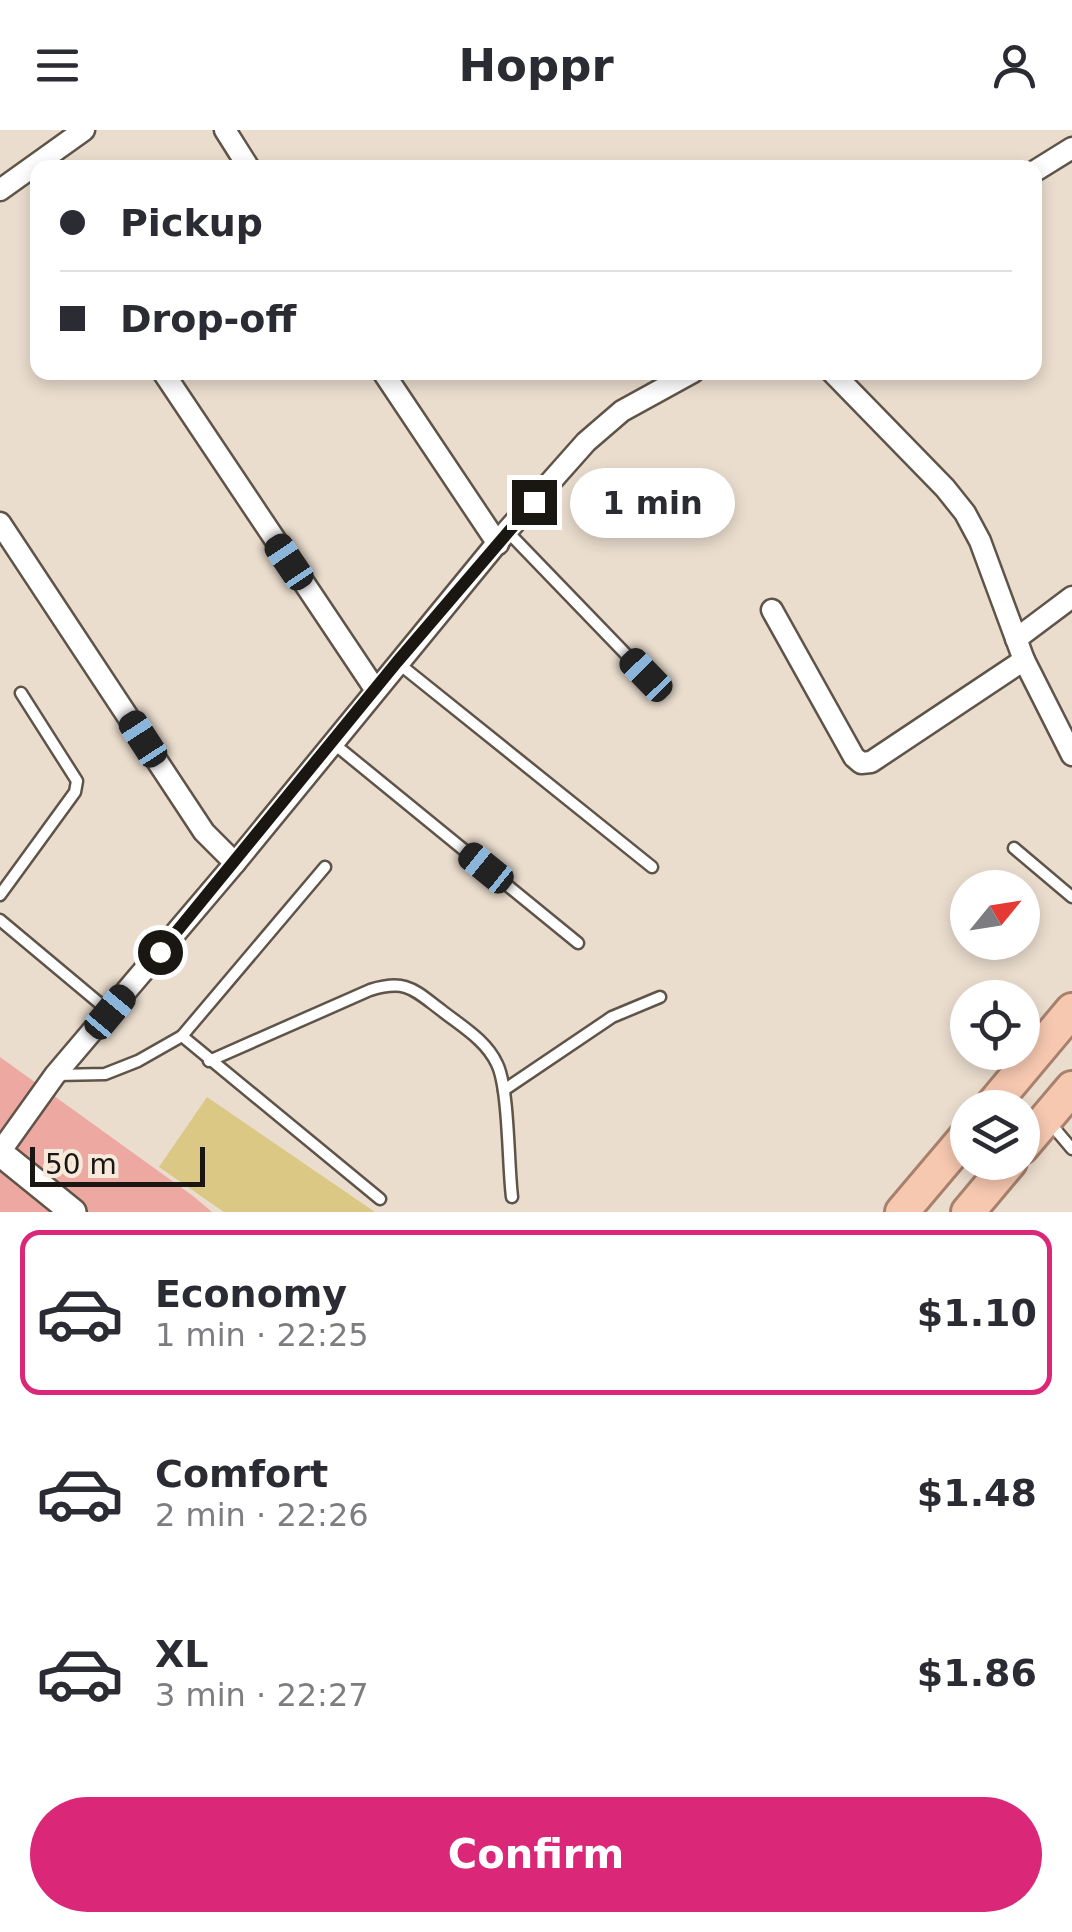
<!DOCTYPE html>
<meta charset="utf-8">
<style>
body{margin:0;font-family:"DejaVu Sans",sans-serif;background:#f2f2f3;color:#2b2b33;height:100vh;display:flex;flex-direction:column;font-size:38px;white-space:nowrap}
*{box-sizing:border-box;margin:0}
p{font-size:32px;color:#7c7c81}
.icon{flex:none;width:55px;height:55px;fill:none;stroke:currentColor;stroke-width:2;stroke-linecap:round;stroke-linejoin:round}
.map{position:relative;height:1082px;overflow:hidden}
.drawer{display:flex;flex-direction:column;background:#fff;flex:1}
.drawer>*{flex:none}
.top-card{position:absolute;left:30px;top:30px;width:1012px;height:220px;border-radius:20px;box-shadow:0 5px 15px #0003;display:grid;align-content:center;height:220px;padding:0 30px;background:#fff}
.needle{width:65px;rotate:60deg}
.buttons{position:absolute;left:950px;top:740px;display:grid;gap:20px}
.buttons a{display:grid;place-items:center;width:90px;height:90px;border-radius:50%;background:#fff;box-shadow:0 5px 15px #0003;font-size:50px}
.scale{position:absolute;left:30px;bottom:25px;width:175px;box-sizing:border-box;padding-left:10px;border:5px solid #1a1611;border-top:0;font-size:28px;line-height:35px;white-space:nowrap;color:#1a1611;-webkit-text-stroke:8px #f7eadb;paint-order:stroke}
.end{position:absolute;width:45px;height:45px;margin:-22px;border:12px solid #1a1611;background:#fff;box-shadow:0 0 0 5px #fff}
.from{border-radius:50%}
.bubble{position:absolute;height:70px;border-radius:35px;background:#fff;box-shadow:0 5px 15px #0003;font-size:32px;font-weight:800;line-height:70px;text-align:center}
.car{position:absolute;width:30px;height:60px;margin:-30px -15px;border-radius:12px;box-shadow:0 0 8px 2px #0007;background:linear-gradient(#222 24%,#8ab4d8 0 40%,#222 0 76%,#8ab4d8 0 86%,#222 0)}
.top-card b{display:flex;align-items:center;gap:35px;height:95px;font-size:38px}
.top-card b+b{border-top:2px solid #e1e1e2}
.top-card i{width:25px;height:25px;background:#2b2b33}
ul{padding:18px 0 0;list-style:none}
li{display:flex;align-items:center;gap:30px;height:165px;margin:0 20px 15px;padding:0 10px;border:5px solid transparent;border-radius:20px}
li div{flex:1}
li b{display:block;font-size:38px}
li em{font-style:normal;font-weight:800}
li.on{border-color:#db2777}
li>.icon{width:90px;height:90px;stroke-width:1.5}
.button{display:flex;gap:20px;margin-top:auto;padding:20px 30px}
.button a{flex:1;height:115px;border-radius:60px;background:#db2777;color:#fff;font-size:40px;font-weight:800;line-height:115px;text-align:center}
header{display:flex;justify-content:space-between;align-items:center;height:130px;padding:0 30px;background:#fff;font-size:45px;font-weight:800}
.map>svg:first-child{display:block}
.green{fill:#eea8a2}
.building{fill:#dbc884}
.lines{fill:none;stroke-linecap:round;stroke-linejoin:round}
.service-casing{stroke:#5f5448;stroke-width:15}
.minor-casing{stroke:#5f5448;stroke-width:25}
.tertiary-casing{stroke:#5f5448;stroke-width:30}
.trunk-casing{stroke:#a7816c;stroke-width:38}
.service{stroke:#fff;stroke-width:10}
.minor{stroke:#fff;stroke-width:20}
.tertiary{stroke:#fff;stroke-width:25}
.trunk{stroke:#f6c8b0;stroke-width:32}
.route{stroke:#1a1611;stroke-width:12}
</style>
<header><svg class="icon" aria-label="menu" viewBox="0 0 24 24"><path d="M4 6h16M4 12h16M4 18h16"/></svg>Hoppr<svg class="icon" aria-label="person" viewBox="0 0 24 24"><circle cx="12" cy="8" r="4"/><path d="M4 21q1-7 8-7t8 7"/></svg></header>
<div class="map">
<svg width="1072" height="1082" viewBox="0 0 1072 1082">
<rect width="100%" height="100%" fill="#eaddce"/>
<!-- green -->
<polygon class="green" points="0,927 193,1066 212,1082 0,1082"/>
<!-- building -->
<polygon class="building" points="207,967 375,1082 224,1082 159,1037"/>
<g class="lines">
<defs>
<g id="service">
<polyline points="507,401 646,545"/>
<polyline points="398,533 652,737"/>
<polyline points="333,613 578,813"/>
<polyline points="1014,718 1072,767"/>
<polyline points="0,765 75,662 77,651 21,563"/>
<polyline points="0,790 110,882"/>
<polyline points="182,906 325,737"/>
<path d="M 209,931 L 370,860 C 406,849 413,859 441,880 C 461,896 486,910 497,934 C 509,958 508,1036 512,1067"/>
<polyline points="56,945 105,944 138,931 182,906 380,1069"/>
<polyline points="504,960 612,887 660,867"/>
<polyline points="1050,993 1072,1019"/>
</g>
<g id="minor">
<polyline points="225,0 249,38"/>
<polyline points="1035,41 1072,18"/>
<polyline points="0,60 84,0"/>
<polyline points="163,242 375,559"/>
<polyline points="383,242 498,414"/>
<polyline points="832,242 945,358 965,383 980,411 1024,530 1072,625"/>
<polyline points="0,393 204,702 235,733"/>
<polyline points="772,480 854,627 861,633 871,632 1024,530"/>
<polyline points="1016,509 1072,467"/>
<polyline points="0,1022 55,945 235,733 507,401 586,312 622,281 693,242"/>
</g>
<polyline id="tertiary" points="0,1023 73,1082"/>
<g id="trunk">
<polyline points="990,978 1072,880"/>
<polyline points="1022,1017 1072,958"/>
<polyline points="902,1082 968,1004"/>
<polyline points="968,1082 1010,1032"/>
</g>
</defs>
<!-- service casing -->
<use href="#service" class="service-casing"/>
<!-- minor casing -->
<use href="#minor" class="minor-casing"/>
<!-- tertiary casing -->
<use href="#tertiary" class="tertiary-casing"/>
<!-- trunk casing -->
<use href="#trunk" class="trunk-casing"/>
<!-- service -->
<use href="#service" class="service"/>
<!-- minor -->
<use href="#minor" class="minor"/>
<!-- tertiary -->
<use href="#tertiary" class="tertiary"/>
<!-- trunk -->
<use href="#trunk" class="trunk"/>
</g>
<g class="lines">
<!-- route -->
<polyline class="route" points="160,822 397,532 534,372"/>
</g>
</svg>
<div class="buttons">
<a><svg class="needle" viewBox="-14 -14 28 28"><path d="M0-13l5 13h-10z" fill="#e53935"/><path d="M0 13l5-13h-10z" fill="#7c7c81"/></svg></a>
<a><svg class="icon" aria-label="locate" viewBox="0 0 24 24"><circle cx="12" cy="12" r="6"/><path d="M12 2v4M12 18v4M2 12h4M18 12h4"/></svg></a>
<a><svg class="icon" aria-label="layers" viewBox="0 0 24 24"><path d="M12 4l9 5-9 5-9-5zM3 14l9 5 9-5"/></svg></a>
</div>
<div class="scale">50 m</div>
<i class="end from" style="left:160px;top:822px"></i>
<i class="end" style="left:534px;top:372px"></i>
<div class="bubble" style="left:570px;top:338px;width:165px">1 min</div>
<i class="car" style="left:289px;top:432px;rotate:326deg"></i>
<i class="car" style="left:646px;top:545px;rotate:316deg"></i>
<i class="car" style="left:143px;top:609px;rotate:327deg"></i>
<i class="car" style="left:486px;top:738px;rotate:309deg"></i>
<i class="car" style="left:110px;top:882px;rotate:40deg"></i>
<div class="top-card">
<b><i class="from"></i>Pickup</b>
<b><i></i>Drop-off</b>
</div>
</div>
<section class="drawer">
<ul>
<li class="on"><svg class="icon" aria-label="car" viewBox="0 0 24 24"><path d="M5 17H2v-5l4-1 3-4h7l3 4 3 1v5h-3M9 17h6M6 11h13"/><circle cx="7" cy="17" r="2"/><circle cx="17" cy="17" r="2"/></svg><div><b>Economy</b><p>1 min · 22:25</p></div><em>$1.10</em></li>
<li><svg class="icon" aria-label="car" viewBox="0 0 24 24"><path d="M5 17H2v-5l4-1 3-4h7l3 4 3 1v5h-3M9 17h6M6 11h13"/><circle cx="7" cy="17" r="2"/><circle cx="17" cy="17" r="2"/></svg><div><b>Comfort</b><p>2 min · 22:26</p></div><em>$1.48</em></li>
<li><svg class="icon" aria-label="car" viewBox="0 0 24 24"><path d="M5 17H2v-5l4-1 3-4h7l3 4 3 1v5h-3M9 17h6M6 11h13"/><circle cx="7" cy="17" r="2"/><circle cx="17" cy="17" r="2"/></svg><div><b>XL</b><p>3 min · 22:27</p></div><em>$1.86</em></li>
</ul>
<div class="button"><a>Confirm</a></div>
</section>
